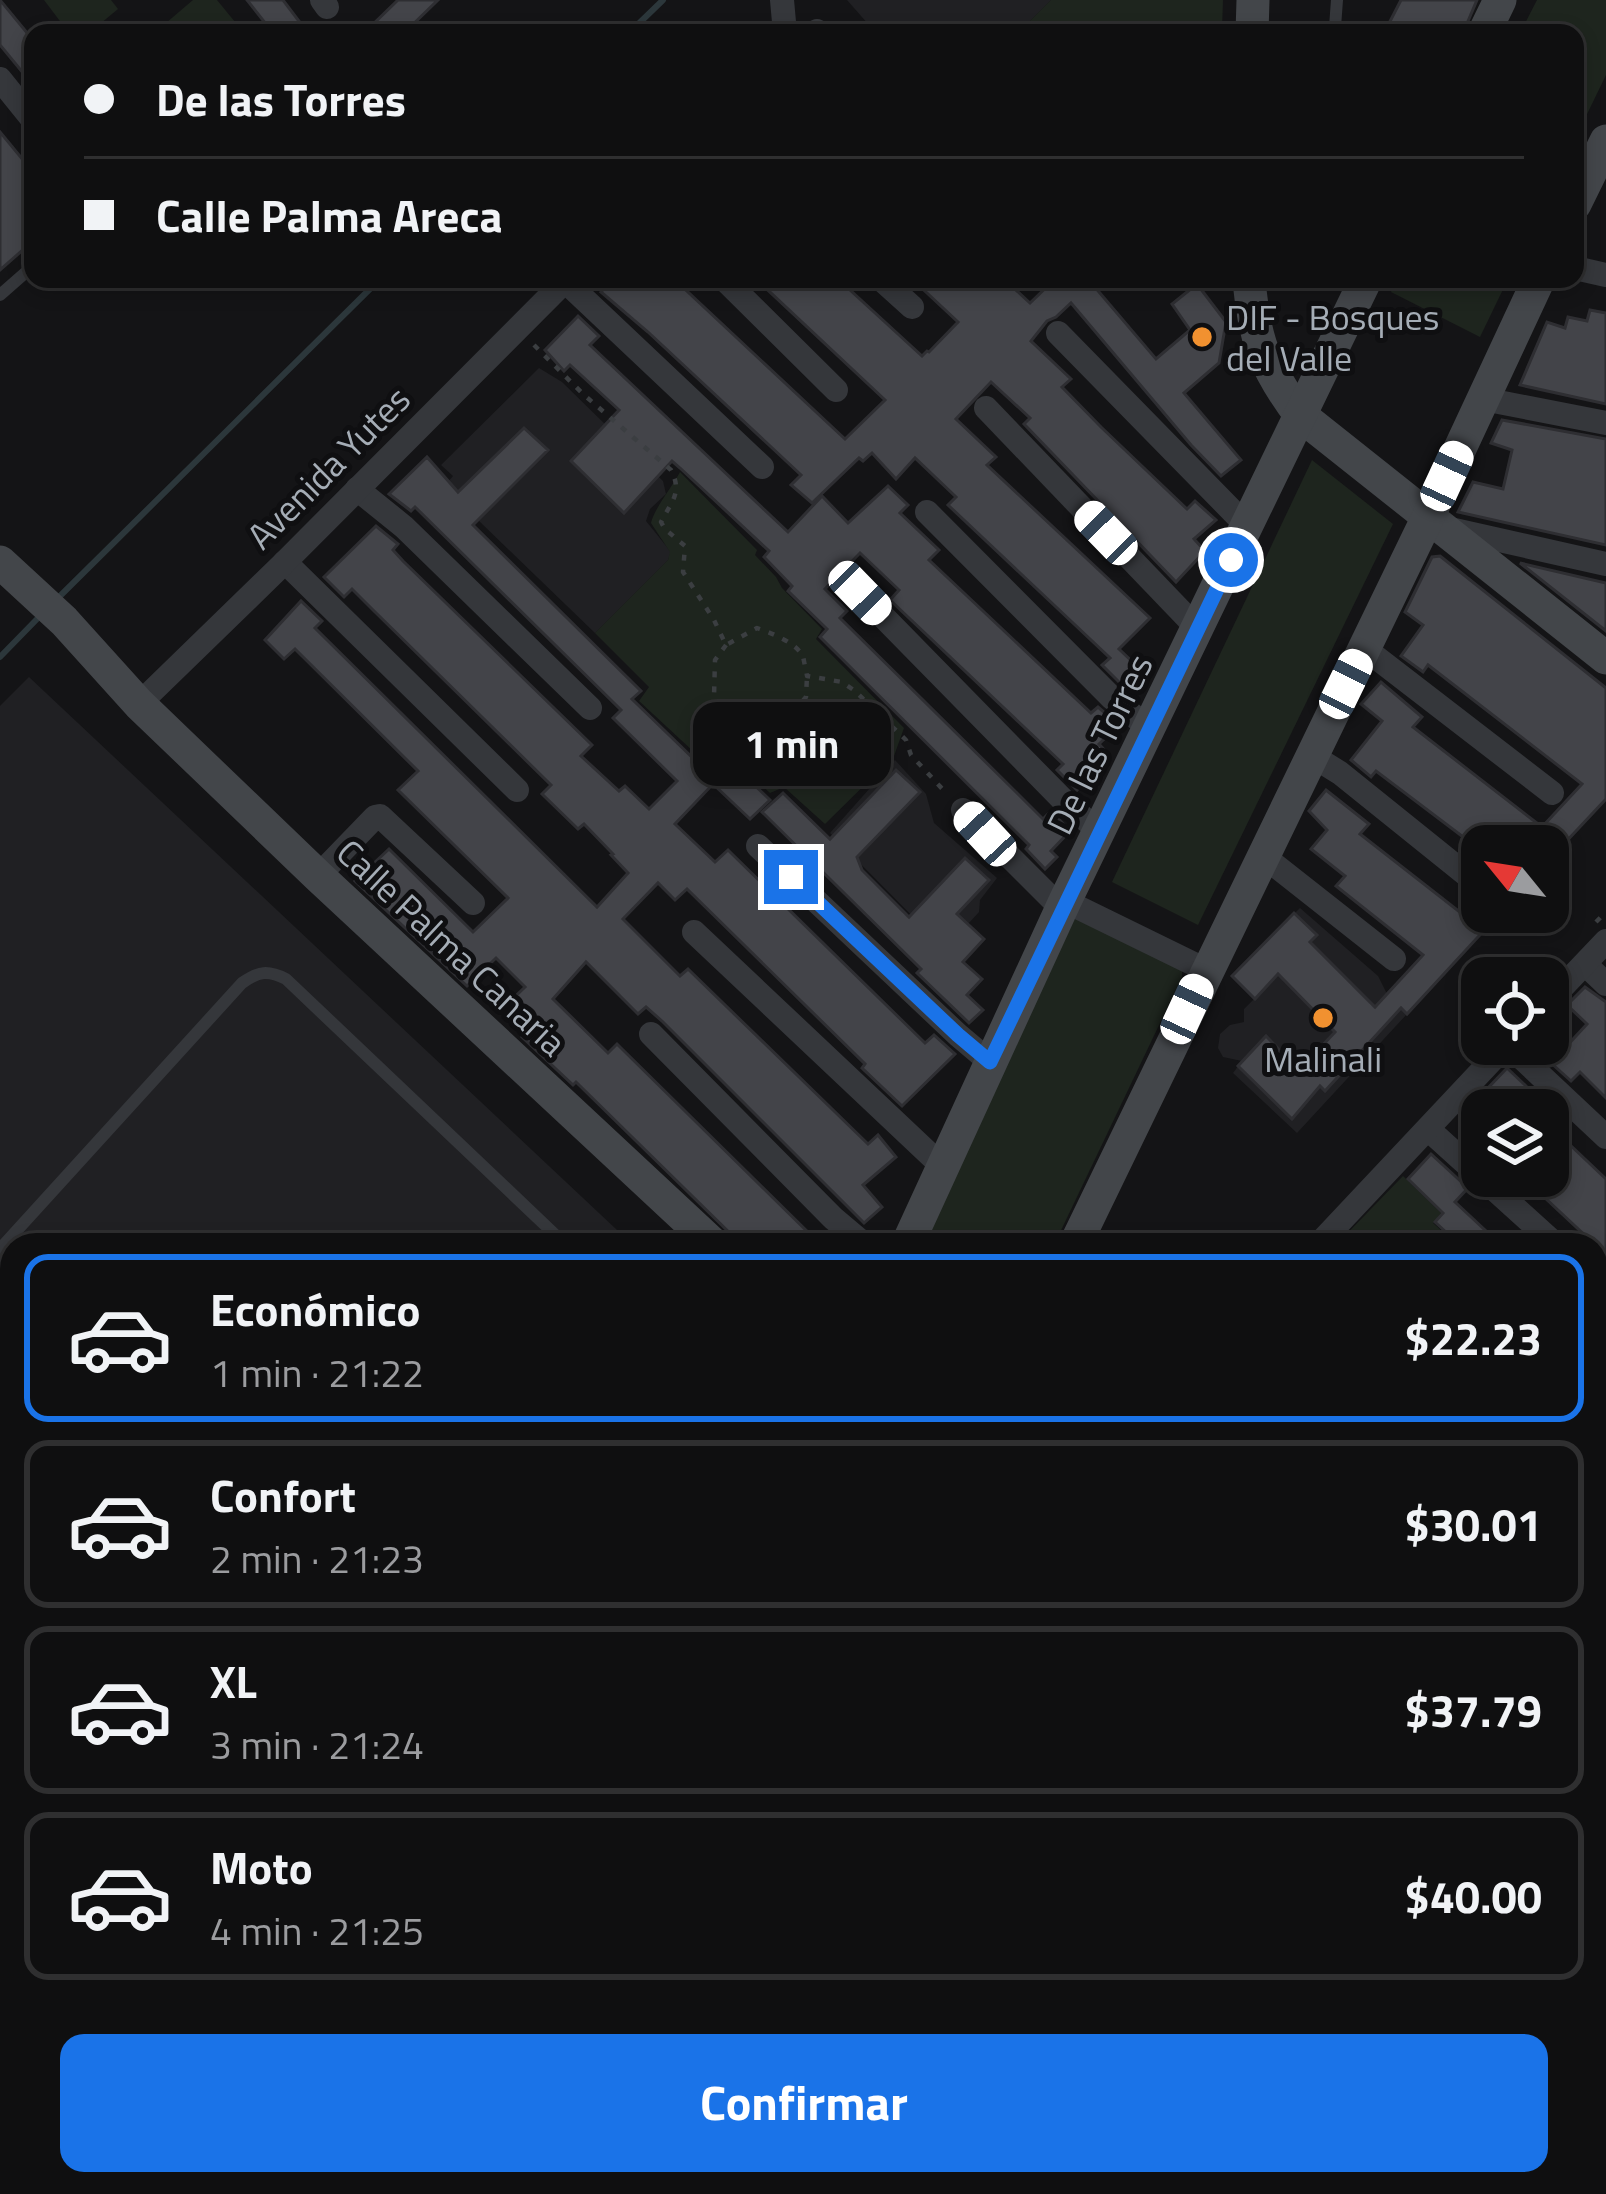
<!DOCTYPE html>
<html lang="es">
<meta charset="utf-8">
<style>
body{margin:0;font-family:"Titillium Web",sans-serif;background:#181819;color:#f1f3f6;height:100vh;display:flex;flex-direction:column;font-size:45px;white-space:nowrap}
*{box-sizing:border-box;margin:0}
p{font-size:39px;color:#9b9c9f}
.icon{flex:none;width:66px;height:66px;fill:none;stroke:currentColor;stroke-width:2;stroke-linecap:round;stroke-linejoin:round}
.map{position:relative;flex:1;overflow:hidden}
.panel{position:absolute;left:0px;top:1233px;width:1608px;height:963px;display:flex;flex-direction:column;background:#0f0f10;border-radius:36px 36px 0 0;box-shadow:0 6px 18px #0003,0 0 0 3px #2f2f30}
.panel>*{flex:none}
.hud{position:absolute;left:24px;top:24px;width:1560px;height:264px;border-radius:24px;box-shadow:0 6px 18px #0003,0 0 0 3px #2f2f30;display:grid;align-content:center;height:264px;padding:0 60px;background:#0f0f10}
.needle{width:78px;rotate:300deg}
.fabs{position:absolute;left:1461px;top:825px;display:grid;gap:24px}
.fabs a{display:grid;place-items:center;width:108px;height:108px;border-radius:24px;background:#0f0f10;box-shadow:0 6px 18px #0003,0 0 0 3px #2f2f30;font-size:60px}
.end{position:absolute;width:54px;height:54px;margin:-27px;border:15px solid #1a73e8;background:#fff;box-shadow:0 0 0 6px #fff}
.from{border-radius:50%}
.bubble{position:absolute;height:84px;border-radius:24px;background:#0f0f10;box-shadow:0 6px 18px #0003,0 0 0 3px #2f2f30;font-size:39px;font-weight:700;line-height:84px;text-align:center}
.car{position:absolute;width:36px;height:72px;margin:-36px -18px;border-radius:15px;box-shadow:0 0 9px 3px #0007;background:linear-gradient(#fff 24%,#345 0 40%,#fff 0 76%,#345 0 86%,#fff 0)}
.hud b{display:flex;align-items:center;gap:42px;height:114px;font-size:45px}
.hud b+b{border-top:3px solid #2f2f30}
.hud i{width:30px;height:30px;background:#f1f3f6}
ul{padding:21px 0 0;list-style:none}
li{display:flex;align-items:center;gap:36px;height:168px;margin:0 24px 18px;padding:0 36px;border:6px solid #2f2f30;border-radius:24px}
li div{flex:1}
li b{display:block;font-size:45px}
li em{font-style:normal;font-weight:700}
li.selected{border-color:#1a73e8}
li>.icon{width:108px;height:108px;stroke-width:1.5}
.cta{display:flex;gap:24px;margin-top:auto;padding:24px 60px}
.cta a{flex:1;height:138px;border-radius:24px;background:#1a73e8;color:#fff;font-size:48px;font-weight:700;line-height:138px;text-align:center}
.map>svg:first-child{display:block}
.built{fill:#202023}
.green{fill:#1e251e}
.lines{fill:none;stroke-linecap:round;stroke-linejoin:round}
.stream{stroke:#2c373b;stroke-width:6}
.building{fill:#434449;stroke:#2e2e32;stroke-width:3}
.path{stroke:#3b3e41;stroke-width:4.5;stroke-dasharray:6 9;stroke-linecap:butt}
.lane{stroke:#35373b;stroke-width:12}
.street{stroke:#35373b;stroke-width:24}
.secondary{stroke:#43464a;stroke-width:33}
.route{stroke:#1a73e8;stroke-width:15}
.poi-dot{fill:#f19130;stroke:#0f0f11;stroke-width:4.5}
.labels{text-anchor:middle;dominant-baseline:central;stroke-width:10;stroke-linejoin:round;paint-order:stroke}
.poi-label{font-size:36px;fill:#a5adb6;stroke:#0f0f11;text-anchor:start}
.street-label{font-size:36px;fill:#a5adb6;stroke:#0f0f11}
</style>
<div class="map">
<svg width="1606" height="2194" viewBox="0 0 1606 2194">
<rect width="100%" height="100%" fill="#141416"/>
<!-- built -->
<g class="built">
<polygon points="847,0 1051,0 1018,33 876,33"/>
<polygon points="539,368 562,382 663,481 666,494 650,509 646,521 671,552 668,560 595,633 478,520 447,483 453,476 441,465"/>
<polygon points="29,677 633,1245 12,1245 12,2184 435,2184 431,2194 0,2194 0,706"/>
<polygon points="895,760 926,794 934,823 997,878 980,900 979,912 945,949 830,833"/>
<polygon points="1300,908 1378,976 1387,994 1407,1014 1297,1133 1233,1073 1242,1061 1223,1057 1218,1048 1220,1034 1230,1025 1244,1022 1244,1009 1254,999 1232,976"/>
</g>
<!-- green -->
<g class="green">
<polygon points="44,0 111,0 118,9 89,33 69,33"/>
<polygon points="193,0 217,0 244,33 162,33 159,29"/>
<polygon points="1051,0 1223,0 1222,30 1218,33 1018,33"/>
<polygon points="1537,0 1606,0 1606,75 1575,139 1575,33 1520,33"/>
<polygon points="1397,279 1508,279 1480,337 1391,292"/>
<polygon points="1312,460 1393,524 1198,925 1112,882"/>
<path d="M 680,472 L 757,550 L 755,555 L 776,577 L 782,588 L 822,629 L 816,639 L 904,728 L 894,756 L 825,824 L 784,787 L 770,793 L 711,738 L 695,753 L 639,701 L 649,687 L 595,633 L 668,560 L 670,552 L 651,523 C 654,509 672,487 680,472 Z"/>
<polygon points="1076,916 1182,966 1182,977 1054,1245 920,1245"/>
<polygon points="1403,1176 1441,1213 1433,1223 1457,1245 1336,1245"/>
<polygon points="1596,1373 1606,1382 1606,1514 1596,1525"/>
<polygon points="474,2184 603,2184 598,2194 469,2194"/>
</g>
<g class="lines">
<!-- stream -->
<g class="stream">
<polyline points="629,33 663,0"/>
<polyline points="57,599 380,279"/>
<polyline points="0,657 39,617"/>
</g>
</g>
<!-- building -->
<g class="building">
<polygon points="0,0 33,40 33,85 0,45"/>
<polygon points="247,0 283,0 308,33 273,33"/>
<polygon points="398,0 438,0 404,33 364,33"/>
<polygon points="1401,0 1477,0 1463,33 1384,33"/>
<polygon points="0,132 33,172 33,241 0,270"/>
<polygon points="613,279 674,279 845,439 885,400 756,279 838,279 922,356 927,351 929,352 958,322 912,279 1004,279 1030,303 1055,279 1088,279 1156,359 1190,330 1172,304 1197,284 1226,322 1219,363 1184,393 1241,460 1221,476 1191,445 1071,303 1056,317 1047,321 1031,341 1071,379 1062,387 1101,427 1187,509 1195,501 1216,520 1194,539 1205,551 1176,582 1024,424 1030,418 991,382 956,419 996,457 987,465 1150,618 1119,649 1139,668 1122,685 1102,665 1110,658 948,505 956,497 915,458 896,479 872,453 863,461 859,458 812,503 791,485 801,475 648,332 601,292"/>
<polygon points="1590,310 1606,313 1606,404 1520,385 1547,322 1565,328 1568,317 1587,321"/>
<polygon points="578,316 599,336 590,345 788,532 822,496 848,523 888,486 908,505 900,513 939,550 929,560 1091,713 1098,707 1119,725 1099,744 1109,755 1077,790 1057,770 1063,764 890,600 899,590 860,553 825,589 847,611 840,618 1018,794 1043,819 1051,811 1070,831 1051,851 1057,857 1045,869 1026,849 1029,845 820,637 827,629 788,591 792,586 764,557 769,551 680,468 672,461 624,513 571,461 619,410 570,365 564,371 545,350"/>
<polygon points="1502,420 1606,439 1606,545 1458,512 1473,482 1503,489 1512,450 1491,443"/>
<polygon points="524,428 548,450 473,525 641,691 632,699 697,762 714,746 770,800 750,819 713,784 675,824 715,862 728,850 925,1043 934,1035 955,1054 902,1106 862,1068 865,1064 687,889 675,900 658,883 623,919 680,976 688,969 868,1144 878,1135 896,1157 863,1185 882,1207 864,1223 663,1022 646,1007 638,1014 586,962 553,999 608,1053 617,1044 821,1245 742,1245 576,1082 573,1085 522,1037 526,1033 502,1009 525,987 496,958 467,986 355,881 389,849 473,932 508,898 398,790 418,771 295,649 284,659 265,640 301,601 322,621 315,628 597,907 628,873 611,855 613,854 584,824 578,829 542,794 551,785 372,609 352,589 344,597 324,577 376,526 398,544 393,550 403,561 592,745 581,756 619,791 625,786 649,809 677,781 613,718 621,710 415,507 411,511 389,494 427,457 458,492"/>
<polygon points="1440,556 1606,688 1606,799 1548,861 1548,846 1475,846 1376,771 1371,777 1351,760 1382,721 1361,704 1381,682 1422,717 1413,727 1542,827 1582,784 1428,665 1423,672 1401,656 1423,625 1405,612 1432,557"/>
<polygon points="1520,563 1606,583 1606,631"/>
<polygon points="896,770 920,792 857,857 862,870 909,917 965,858 989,880 957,914 984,939 963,962 982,979 967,995 983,1010 969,1023 917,973 921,969 762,812 783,793 830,839"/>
<polygon points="1326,790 1369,824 1360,834 1461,913 1482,891 1482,912 1501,912 1407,1014 1401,1008 1325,1091 1320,1086 1292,1119 1238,1066 1266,1036 1299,1070 1335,1032 1278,974 1255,999 1232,976 1294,913 1317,935 1310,942 1375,1007 1423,955 1336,886 1345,876 1311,849 1327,830 1309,811"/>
<polygon points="1585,987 1606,1002 1606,1098 1580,1072 1571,1081 1551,1063 1587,1024 1567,1005"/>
<polygon points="1507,1068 1526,1086 1553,1110 1511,1110 1496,1097 1487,1089"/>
<polygon points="1548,1124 1606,1179 1606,1255 1528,1182 1535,1176 1548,1176"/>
<polygon points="1431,1154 1468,1188 1455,1202 1501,1245 1460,1245 1435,1222 1443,1213 1408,1179"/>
</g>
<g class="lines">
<!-- path -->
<g class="path">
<path d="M 534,345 L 583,394 L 671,470 C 683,493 671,502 661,522 L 665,529 L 685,546 L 683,572 L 714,620 L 726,645 L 757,628 C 771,633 795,642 803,656 C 803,657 807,675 807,676 L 842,682 L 855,691 L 906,740 L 911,755 L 947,794"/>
<polyline points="726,645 715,660 714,697 721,708 755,728 770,726 797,708 806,697 807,676"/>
<polyline points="1596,922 1606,912"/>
<polyline points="0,1762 12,1749"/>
<polyline points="545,2184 554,2184"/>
<polyline points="56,2194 61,2184"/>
<polyline points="514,2194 517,2184"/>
</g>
<!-- lane -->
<g class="lane">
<polyline points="1294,28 1328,29 1335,27 1337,0"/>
<polyline points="0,295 33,266"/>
<path d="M 0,1249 L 242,983 C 259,971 268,970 286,979 L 566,1245"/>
<polyline points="0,1312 12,1323"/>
<polyline points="1596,1591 1606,1581"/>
<polyline points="1596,1803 1606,1792"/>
<polyline points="1596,1881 1606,1890"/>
<polyline points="392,2194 397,2184"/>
</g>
<!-- street -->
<g class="street">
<polyline points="322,0 327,7"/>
<polyline points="782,0 785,33"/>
<polyline points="815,33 817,31"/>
<polyline points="0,79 33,120"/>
<polyline points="1575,268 1606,275"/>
<polyline points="724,279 836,390"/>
<polyline points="881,279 912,307"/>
<polyline points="565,281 762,467"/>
<polyline points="1058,333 1247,526"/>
<polyline points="1483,399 1606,423"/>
<polyline points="986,408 1198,629"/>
<polyline points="357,489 404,527 590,708"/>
<polyline points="927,512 1112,698 1150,729"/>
<polyline points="1450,529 1606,564"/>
<polyline points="285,562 517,790"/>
<polyline points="860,593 1065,802 1100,832"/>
<polyline points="1364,648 1552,793"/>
<polyline points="139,704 285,562 567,279"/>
<polyline points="1311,755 1340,773 1468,876"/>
<polyline points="963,810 1062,909"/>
<polyline points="758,846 958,1035 990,1062"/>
<polyline points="1262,855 1394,959"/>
<polyline points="318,876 375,817 380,816 473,903"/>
<polyline points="1065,901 1206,970"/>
<polyline points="694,932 943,1167"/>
<polyline points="1585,964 1606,984"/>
<polyline points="1548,1002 1606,941"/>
<polyline points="651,1034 833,1218 865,1245"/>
<polyline points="1507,1044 1606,1137"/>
<polyline points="1428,1129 1556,1245"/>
<polyline points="1318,1245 1507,1044"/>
<polyline points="1596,1281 1606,1291"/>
<polyline points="1596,2003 1606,2012"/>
<polyline points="1596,2043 1606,2052"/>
<polyline points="994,2184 1005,2194"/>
<polyline points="788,2194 797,2184"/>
<polyline points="1108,2194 1118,2184"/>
<polyline points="1284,2194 1293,2184"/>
<polyline points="1440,2194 1449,2184"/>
</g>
<!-- secondary -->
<g class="secondary">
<polyline points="1252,33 1253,0"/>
<polyline points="1484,33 1500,0"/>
<polyline points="1575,204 1606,141"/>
<path d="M 1249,279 C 1254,339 1264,367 1300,415 L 1606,658"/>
<polyline points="0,562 64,621 139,704 318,876 714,1245"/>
<polyline points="907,1245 1065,901 1366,279"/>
<polyline points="1075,1245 1429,515 1539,279"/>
<polyline points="449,2194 454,2184"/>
<polyline points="619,2194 624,2184"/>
</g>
</g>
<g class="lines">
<!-- route -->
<polyline class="route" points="791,877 958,1035 990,1062 1231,560"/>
</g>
<!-- markers -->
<g class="poi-dot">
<circle cx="1202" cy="337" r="12"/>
<circle cx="1323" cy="1018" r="12"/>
</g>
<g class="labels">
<!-- poi labels -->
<g class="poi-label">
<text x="1226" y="316">DIF - Bosques<tspan x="1226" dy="41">del Valle</tspan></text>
<text x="1323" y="1058" text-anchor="middle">Malinali</text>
</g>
<!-- street labels -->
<g class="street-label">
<text transform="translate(328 467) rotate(-45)">Avenida Yutes</text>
<text transform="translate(1099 744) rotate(-64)">De las Torres</text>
<text transform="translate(452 947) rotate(43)">Calle Palma Canaria</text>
</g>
</g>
</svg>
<div class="fabs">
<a><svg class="needle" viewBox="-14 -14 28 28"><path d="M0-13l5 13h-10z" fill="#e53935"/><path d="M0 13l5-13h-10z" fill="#9b9c9f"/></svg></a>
<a><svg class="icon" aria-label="locate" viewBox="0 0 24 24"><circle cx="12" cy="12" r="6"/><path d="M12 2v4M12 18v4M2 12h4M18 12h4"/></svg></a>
<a><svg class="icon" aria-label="layers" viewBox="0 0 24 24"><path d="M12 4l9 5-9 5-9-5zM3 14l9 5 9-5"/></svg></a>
</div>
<i class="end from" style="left:1231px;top:560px"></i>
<i class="end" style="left:791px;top:877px"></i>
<div class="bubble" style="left:693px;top:702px;width:198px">1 min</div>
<i class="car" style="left:1447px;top:476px;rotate:25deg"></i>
<i class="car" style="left:1106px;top:533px;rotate:316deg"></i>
<i class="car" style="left:860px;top:593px;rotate:136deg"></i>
<i class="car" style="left:1346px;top:684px;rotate:26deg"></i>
<i class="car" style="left:985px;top:834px;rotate:317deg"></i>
<i class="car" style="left:1187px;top:1009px;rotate:25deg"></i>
<div class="hud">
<b><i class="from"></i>De las Torres</b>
<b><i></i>Calle Palma Areca</b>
</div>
<section class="panel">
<ul>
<li class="selected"><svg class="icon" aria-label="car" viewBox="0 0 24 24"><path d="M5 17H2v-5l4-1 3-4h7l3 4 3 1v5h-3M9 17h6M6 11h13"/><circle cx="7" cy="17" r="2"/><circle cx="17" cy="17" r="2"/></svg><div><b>Económico</b><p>1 min · 21:22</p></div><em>$22.23</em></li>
<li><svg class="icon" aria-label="car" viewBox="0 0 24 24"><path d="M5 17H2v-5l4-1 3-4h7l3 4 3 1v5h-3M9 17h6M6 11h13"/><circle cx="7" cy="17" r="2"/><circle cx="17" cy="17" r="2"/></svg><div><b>Confort</b><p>2 min · 21:23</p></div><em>$30.01</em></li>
<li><svg class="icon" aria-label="car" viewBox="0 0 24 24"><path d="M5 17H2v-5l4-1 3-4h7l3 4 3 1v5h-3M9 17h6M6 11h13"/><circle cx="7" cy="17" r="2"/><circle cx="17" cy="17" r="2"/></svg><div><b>XL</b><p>3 min · 21:24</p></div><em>$37.79</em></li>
<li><svg class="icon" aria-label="car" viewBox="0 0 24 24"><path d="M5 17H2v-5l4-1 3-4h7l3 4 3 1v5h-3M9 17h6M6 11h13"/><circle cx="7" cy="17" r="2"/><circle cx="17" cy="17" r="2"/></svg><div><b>Moto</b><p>4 min · 21:25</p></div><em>$40.00</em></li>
</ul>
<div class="cta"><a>Confirmar</a></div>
</section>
</div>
